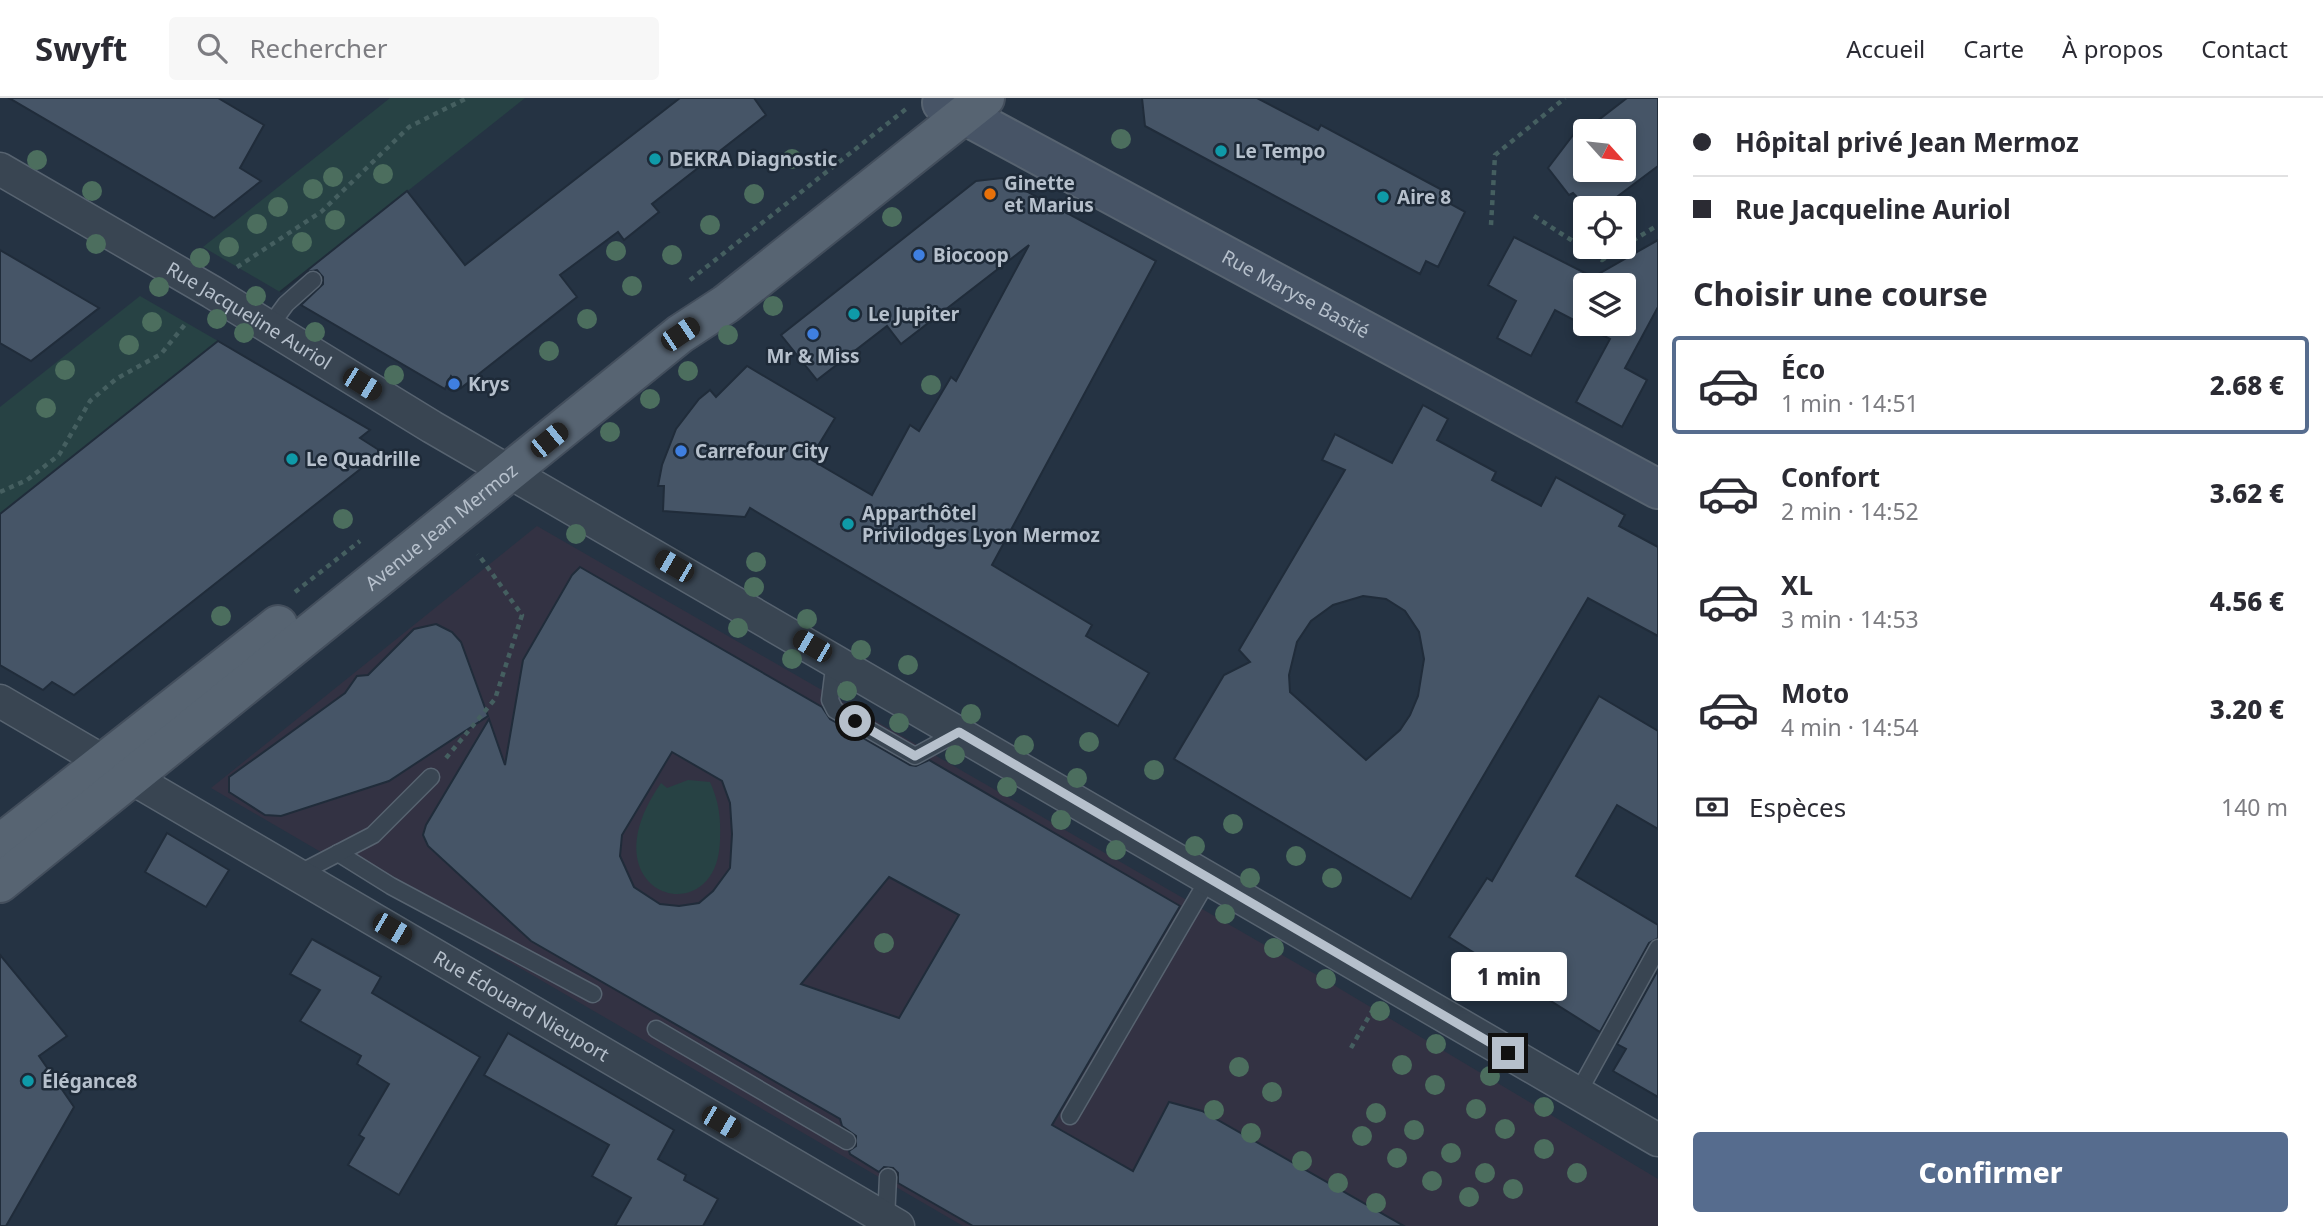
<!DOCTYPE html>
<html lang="fr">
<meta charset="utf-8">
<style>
body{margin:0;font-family:"Noto Sans",sans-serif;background:#f7f7f7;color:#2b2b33;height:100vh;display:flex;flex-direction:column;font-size:26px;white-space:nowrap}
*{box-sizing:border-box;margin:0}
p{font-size:23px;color:#7c7c81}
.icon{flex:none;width:38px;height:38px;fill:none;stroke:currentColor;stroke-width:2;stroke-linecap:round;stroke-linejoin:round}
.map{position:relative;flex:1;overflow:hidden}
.details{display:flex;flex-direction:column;background:#fff;width:665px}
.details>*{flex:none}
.hud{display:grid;align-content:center;height:154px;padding:0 35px;background:#fff}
.needle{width:46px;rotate:117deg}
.buttons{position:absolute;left:1573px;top:21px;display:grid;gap:14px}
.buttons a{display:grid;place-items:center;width:63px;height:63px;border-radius:7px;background:#fff;box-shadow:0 4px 10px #0003;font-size:35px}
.end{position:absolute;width:32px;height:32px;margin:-16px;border:9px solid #b6c0cc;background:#111;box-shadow:0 0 0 4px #111}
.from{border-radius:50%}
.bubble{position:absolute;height:49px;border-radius:7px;background:#fff;box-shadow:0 4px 10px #0003;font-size:23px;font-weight:800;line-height:49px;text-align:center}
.car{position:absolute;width:21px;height:42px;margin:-21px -10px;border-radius:9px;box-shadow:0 0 5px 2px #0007;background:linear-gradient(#222 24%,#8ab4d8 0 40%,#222 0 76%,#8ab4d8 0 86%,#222 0)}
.hud b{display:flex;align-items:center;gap:24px;height:66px;font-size:26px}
.hud b+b{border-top:2px solid #e1e1e2}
.hud i{width:18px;height:18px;background:#2b2b33}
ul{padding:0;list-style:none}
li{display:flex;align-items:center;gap:21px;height:98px;margin:0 14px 10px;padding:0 21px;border:4px solid transparent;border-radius:7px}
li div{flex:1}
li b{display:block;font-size:26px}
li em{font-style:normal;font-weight:800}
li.current{border-color:#566c8e}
li>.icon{width:63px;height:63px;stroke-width:1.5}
h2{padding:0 35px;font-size:32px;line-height:84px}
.pay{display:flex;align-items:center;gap:18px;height:77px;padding:0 35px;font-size:26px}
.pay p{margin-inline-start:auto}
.action{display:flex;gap:14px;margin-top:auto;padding:14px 35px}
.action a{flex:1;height:80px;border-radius:7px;background:#566c8e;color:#fff;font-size:28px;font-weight:800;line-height:80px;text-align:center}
header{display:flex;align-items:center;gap:42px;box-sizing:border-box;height:98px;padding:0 35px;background:#fff;border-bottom:2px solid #e1e1e2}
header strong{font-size:33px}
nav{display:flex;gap:38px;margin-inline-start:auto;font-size:24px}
.search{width:490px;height:63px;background:#f7f7f7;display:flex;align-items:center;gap:18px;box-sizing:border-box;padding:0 24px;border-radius:7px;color:#7c7c81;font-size:26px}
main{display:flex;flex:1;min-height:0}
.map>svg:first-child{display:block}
.medical{fill:#333243}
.green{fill:#274244}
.building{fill:#465567;stroke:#202c3a;stroke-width:2;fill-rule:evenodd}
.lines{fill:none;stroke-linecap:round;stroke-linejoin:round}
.lane-casing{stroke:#576370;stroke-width:19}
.street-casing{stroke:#576370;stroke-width:35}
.secondary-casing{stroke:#576370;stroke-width:42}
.primary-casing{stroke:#434e5c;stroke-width:42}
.path{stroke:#455f60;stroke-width:4.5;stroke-dasharray:5 5;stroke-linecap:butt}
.lane{stroke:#394552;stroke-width:16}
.street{stroke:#394552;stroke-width:32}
.secondary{stroke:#475466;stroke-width:38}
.primary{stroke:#576472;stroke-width:38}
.tree{fill:#4c6e5e}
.route{stroke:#b6c0cc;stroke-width:9}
.culture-dot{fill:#0f9aa8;stroke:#1e2a38;stroke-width:2.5}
.food-dot{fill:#e8710a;stroke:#1e2a38;stroke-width:2.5}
.shop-dot{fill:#3f7fe0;stroke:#1e2a38;stroke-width:2.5}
.labels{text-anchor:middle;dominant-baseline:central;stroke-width:5;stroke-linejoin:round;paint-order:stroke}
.poi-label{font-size:19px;font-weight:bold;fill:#b6c0cc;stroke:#1e2a38;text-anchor:start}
.street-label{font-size:19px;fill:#b6c0cc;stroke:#1e2a38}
</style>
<header>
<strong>Swyft</strong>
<div class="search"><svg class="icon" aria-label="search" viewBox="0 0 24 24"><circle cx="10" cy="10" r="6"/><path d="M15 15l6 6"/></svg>Rechercher</div>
<nav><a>Accueil</a><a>Carte</a><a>À propos</a><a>Contact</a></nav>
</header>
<main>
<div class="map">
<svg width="1658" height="1128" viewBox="0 0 1658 1128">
<rect width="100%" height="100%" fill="#253343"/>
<!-- medical -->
<polygon class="medical" points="537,428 1322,880 1658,1081 1658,1128 963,1128 211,690"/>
<!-- green -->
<g class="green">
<polygon points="390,0 525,0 280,194 203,149"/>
<polygon points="140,198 218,243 0,416 0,309"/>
<path d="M 688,682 L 710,684 C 719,704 721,720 720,742 C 718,838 582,798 661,685 L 667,690 Z"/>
</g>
<!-- building -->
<g class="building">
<polygon points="9,0 218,0 264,27 240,70 261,83 214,120"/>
<polygon points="680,0 754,0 766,17 652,106 659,114 624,142 618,134 560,177 577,199 461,290 451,278 445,291 301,207 323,186 323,179 317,172 307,174 280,194 407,93 465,167"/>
<polygon points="1142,0 1257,0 1318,32 1321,27 1444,93 1440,100 1465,114 1438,169 1426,163 1420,176 1145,28"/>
<path d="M 1627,0 L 1658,0 L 1658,68 L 1602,110 L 1588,110 L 1573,95 L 1569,97 L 1548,70 L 1583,24 L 1588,30 ZM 1586,33 L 1624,33 L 1624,72 L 1586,72 Z"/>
<polygon points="1002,80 1156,163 992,467 1092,527 1086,538 1149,575 1118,628 750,410 745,419 663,413 664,388 658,388 662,367 676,331 699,301 710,292 716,299 747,268 835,320 810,361 872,397 910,327 919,333 951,279 956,283 1029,147 901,246 887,228 817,282 781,237 976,83"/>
<path d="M 1514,139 L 1593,179 L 1658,142 L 1658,209 L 1625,270 L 1647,282 L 1622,329 L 1576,304 L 1610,241 L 1555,212 L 1531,258 L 1497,240 L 1516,203 L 1488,187 ZM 1586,187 L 1624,187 L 1624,226 L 1586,226 Z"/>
<polygon points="0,152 99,210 31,263 0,245"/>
<polygon points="218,243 370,332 360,340 382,354 74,597 52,584 43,592 0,567 0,416"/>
<path d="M 1423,307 L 1448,321 L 1437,342 L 1496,374 L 1492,382 L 1541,408 L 1556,379 L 1625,417 L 1619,428 L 1658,449 L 1658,538 L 1588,500 L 1411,801 L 1174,661 L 1224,577 L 1250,564 L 1239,552 L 1345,372 L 1322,362 L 1335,336 L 1392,365 ZM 1363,498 L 1386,501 L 1405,513 L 1419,534 L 1424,561 L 1418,598 L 1410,617 L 1400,632 L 1366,662 L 1290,594 L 1289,577 L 1297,544 L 1311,523 L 1333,507 Z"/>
<path d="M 580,469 L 822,609 L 830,621 L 910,667 L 916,668 L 929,662 L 1180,808 L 1052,1027 L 1133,1073 L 1169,1004 L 1202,1013 L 1404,1128 L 973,1128 L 898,1085 L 898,1075 L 893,1070 L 884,1069 L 879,1074 L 850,1056 L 849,1053 L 856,1048 L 856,1038 L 842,1028 L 840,1021 L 531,843 L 428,748 L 423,737 L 426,727 L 489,621 L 505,667 L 523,562 L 572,477 ZM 672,654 L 722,683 L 730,705 L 732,736 L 730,770 L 713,793 L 699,805 L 679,808 L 660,806 L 634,789 L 620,758 L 622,737 ZM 889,779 L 959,817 L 899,920 L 801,886 Z"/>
<polygon points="436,526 452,534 461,544 488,618 389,683 281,718 265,717 229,694 229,679 345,595 357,578 368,577 414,531"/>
<polygon points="1599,598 1658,633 1658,731 1617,707 1576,778 1658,827 1658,840 1649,845 1600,934 1449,839 1487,780 1492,783"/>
<polygon points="167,735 229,772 206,809 145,774"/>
<polygon points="312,841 381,879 372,895 480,959 399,1097 348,1067 364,1040 359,1037 389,986 357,966 361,958 300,923 320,892 290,876"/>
<polygon points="0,857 67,938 39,958 74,1009 6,1128 0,1128"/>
<polygon points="1658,872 1658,999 1613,973 1626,951 1617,946"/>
<polygon points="508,935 674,1032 658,1061 686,1077 684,1082 718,1101 703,1128 615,1128 631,1100 592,1078 609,1047 484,977"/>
</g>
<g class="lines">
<defs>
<g id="lane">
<polyline points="269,229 286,206 313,182"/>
<polyline points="835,562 830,602 835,612 915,658 959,634"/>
<polyline points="338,755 391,788 593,896"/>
<polyline points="298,776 373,737 431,679"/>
<polyline points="656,931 847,1043"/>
<polyline points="1578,995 1658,850"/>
<polyline points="1070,1018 1209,780"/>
<polyline points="886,1121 888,1079"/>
</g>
<g id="street">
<path id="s1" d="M 0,71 L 212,194 L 432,329 L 1658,1042"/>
<path id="s2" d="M 0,603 L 898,1128"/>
</g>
<g id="secondary">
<path id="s3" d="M 942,5 L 1658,391"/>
</g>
<g id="primary">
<polyline points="0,746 278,527"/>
<path id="s4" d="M 0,785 L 680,236 L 726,206 L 985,0"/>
</g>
</defs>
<!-- lane casing -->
<use href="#lane" class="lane-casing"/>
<!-- street casing -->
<use href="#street" class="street-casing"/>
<!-- secondary casing -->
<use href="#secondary" class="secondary-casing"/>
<!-- primary casing -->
<use href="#primary" class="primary-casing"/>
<!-- path -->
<g class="path">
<polyline points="1534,118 1602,162 1622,149"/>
<polyline points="1491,127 1495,57 1565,0"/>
<polyline points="1624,148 1658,127"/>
<polyline points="237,169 321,114 409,29 467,0"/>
<polyline points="690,182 906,11"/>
<polyline points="0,394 27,382 59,357 90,303 116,281 161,256 187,224"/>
<polyline points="295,494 360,443"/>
<polyline points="446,660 495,601 522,517 478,456"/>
<polyline points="1351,950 1372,913"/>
</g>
<!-- lane -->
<use href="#lane" class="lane"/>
<!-- street -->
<use href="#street" class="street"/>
<!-- secondary -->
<use href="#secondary" class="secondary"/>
<!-- primary -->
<use href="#primary" class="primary"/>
</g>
<!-- trees -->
<g class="tree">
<circle cx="1121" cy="41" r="10"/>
<circle cx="792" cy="61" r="10"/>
<circle cx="37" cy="62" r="10"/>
<circle cx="383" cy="76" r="10"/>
<circle cx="333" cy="79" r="10"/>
<circle cx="313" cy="91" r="10"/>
<circle cx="92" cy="93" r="10"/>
<circle cx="754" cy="96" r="10"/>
<circle cx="278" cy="109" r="10"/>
<circle cx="892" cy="119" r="10"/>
<circle cx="335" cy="122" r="10"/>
<circle cx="257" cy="126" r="10"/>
<circle cx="710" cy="127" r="10"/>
<circle cx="302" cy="144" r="10"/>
<circle cx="96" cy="146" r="10"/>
<circle cx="229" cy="149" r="10"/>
<circle cx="616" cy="153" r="10"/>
<circle cx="672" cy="157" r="10"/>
<circle cx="200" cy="160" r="10"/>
<circle cx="632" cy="188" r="10"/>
<circle cx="159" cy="189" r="10"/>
<circle cx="256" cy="198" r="10"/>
<circle cx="773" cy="208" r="10"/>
<circle cx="217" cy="221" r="10"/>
<circle cx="587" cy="221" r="10"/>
<circle cx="152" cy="224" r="10"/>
<circle cx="315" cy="234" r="10"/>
<circle cx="244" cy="235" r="10"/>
<circle cx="728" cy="237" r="10"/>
<circle cx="129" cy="247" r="10"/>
<circle cx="549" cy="253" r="10"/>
<circle cx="65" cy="272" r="10"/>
<circle cx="688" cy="273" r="10"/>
<circle cx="394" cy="277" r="10"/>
<circle cx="931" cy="287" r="10"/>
<circle cx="650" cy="301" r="10"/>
<circle cx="46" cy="310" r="10"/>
<circle cx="610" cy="334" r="10"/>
<circle cx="343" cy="421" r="10"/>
<circle cx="576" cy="436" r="10"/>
<circle cx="756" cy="464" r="10"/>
<circle cx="754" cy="489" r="10"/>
<circle cx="221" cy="518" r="10"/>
<circle cx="807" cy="521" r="10"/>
<circle cx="738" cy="530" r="10"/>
<circle cx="861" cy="552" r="10"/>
<circle cx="792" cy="561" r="10"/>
<circle cx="908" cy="567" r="10"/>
<circle cx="847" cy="593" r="10"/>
<circle cx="971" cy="616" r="10"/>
<circle cx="899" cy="625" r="10"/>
<circle cx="1089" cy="644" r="10"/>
<circle cx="1024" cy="647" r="10"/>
<circle cx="955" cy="657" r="10"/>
<circle cx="1154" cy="672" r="10"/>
<circle cx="1077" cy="680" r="10"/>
<circle cx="1007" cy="689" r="10"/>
<circle cx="1061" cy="722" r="10"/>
<circle cx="1233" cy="726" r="10"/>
<circle cx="1195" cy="748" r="10"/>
<circle cx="1116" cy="752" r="10"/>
<circle cx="1296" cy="758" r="10"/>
<circle cx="1250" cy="780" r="10"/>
<circle cx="1332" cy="780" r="10"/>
<circle cx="1225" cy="816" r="10"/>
<circle cx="884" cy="845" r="10"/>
<circle cx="1274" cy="850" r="10"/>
<circle cx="1326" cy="881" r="10"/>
<circle cx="1380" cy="913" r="10"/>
<circle cx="1436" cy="946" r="10"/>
<circle cx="1402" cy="967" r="10"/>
<circle cx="1239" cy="969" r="10"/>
<circle cx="1490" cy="978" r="10"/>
<circle cx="1435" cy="987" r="10"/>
<circle cx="1272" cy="994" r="10"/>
<circle cx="1544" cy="1009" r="10"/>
<circle cx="1476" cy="1011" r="10"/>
<circle cx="1214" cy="1012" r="10"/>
<circle cx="1376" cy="1015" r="10"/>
<circle cx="1505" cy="1031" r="10"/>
<circle cx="1414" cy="1032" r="10"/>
<circle cx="1251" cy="1035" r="10"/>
<circle cx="1362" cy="1038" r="10"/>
<circle cx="1544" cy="1051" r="10"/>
<circle cx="1451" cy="1055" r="10"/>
<circle cx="1397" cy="1060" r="10"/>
<circle cx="1302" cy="1063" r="10"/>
<circle cx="1485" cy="1075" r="10"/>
<circle cx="1577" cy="1075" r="10"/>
<circle cx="1432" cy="1083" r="10"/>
<circle cx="1338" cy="1085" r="10"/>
<circle cx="1513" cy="1091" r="10"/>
<circle cx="1469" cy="1099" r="10"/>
<circle cx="1376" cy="1105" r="10"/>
</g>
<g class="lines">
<!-- route -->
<polyline class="route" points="855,623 915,658 959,634 1508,955"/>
</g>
<!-- markers -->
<g class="culture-dot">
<circle cx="1221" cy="53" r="7"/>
<circle cx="655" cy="61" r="7"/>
<circle cx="1383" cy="99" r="7"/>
<circle cx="854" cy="216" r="7"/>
<circle cx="292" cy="361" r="7"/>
<circle cx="848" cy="426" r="7"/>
<circle cx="28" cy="983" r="7"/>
</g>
<circle class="food-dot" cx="990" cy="96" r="7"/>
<g class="shop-dot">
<circle cx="919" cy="157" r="7"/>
<circle cx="813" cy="236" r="7"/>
<circle cx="454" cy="286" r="7"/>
<circle cx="681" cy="353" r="7"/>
</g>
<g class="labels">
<!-- poi labels -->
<g class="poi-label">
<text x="1235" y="53">Le Tempo</text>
<text x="669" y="61">DEKRA Diagnostic</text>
<text x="1004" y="85">Ginette<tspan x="1004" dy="22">et Marius</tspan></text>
<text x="1397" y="99">Aire 8</text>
<text x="933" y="157">Biocoop</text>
<text x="868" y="216">Le Jupiter</text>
<text x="813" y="258" text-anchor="middle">Mr &amp; Miss</text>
<text x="468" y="286">Krys</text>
<text x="695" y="353">Carrefour City</text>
<text x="306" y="361">Le Quadrille</text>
<text x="862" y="415">Apparthôtel<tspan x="862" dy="22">Privilodges Lyon Mermoz</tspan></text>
<text x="42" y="983">Élégance8</text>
</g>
<!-- street labels -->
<g class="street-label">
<text stroke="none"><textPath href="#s3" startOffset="402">Rue Maryse Bastié</textPath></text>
<text stroke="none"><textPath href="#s1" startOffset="289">Rue Jacqueline Auriol</textPath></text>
<text stroke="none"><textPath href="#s4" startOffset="567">Avenue Jean Mermoz</textPath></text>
<text stroke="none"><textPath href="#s2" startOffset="604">Rue Édouard Nieuport</textPath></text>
</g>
</g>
</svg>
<div class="buttons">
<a><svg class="needle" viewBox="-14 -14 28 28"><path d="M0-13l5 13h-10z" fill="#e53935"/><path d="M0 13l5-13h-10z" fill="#7c7c81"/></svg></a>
<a><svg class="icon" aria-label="locate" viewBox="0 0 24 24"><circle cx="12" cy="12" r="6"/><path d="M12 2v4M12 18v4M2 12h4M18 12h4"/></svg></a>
<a><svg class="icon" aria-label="layers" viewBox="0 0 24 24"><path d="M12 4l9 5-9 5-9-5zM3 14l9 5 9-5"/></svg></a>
</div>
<i class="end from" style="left:855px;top:623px"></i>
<i class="end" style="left:1508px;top:955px"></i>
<div class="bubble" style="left:1451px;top:854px;width:116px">1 min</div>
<i class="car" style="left:680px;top:236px;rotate:56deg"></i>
<i class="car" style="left:362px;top:286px;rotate:122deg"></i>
<i class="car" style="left:549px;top:342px;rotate:51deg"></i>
<i class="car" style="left:674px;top:468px;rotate:300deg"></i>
<i class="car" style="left:812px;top:548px;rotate:300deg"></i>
<i class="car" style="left:392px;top:831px;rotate:120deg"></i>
<i class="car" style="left:721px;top:1024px;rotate:120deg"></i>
</div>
<section class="details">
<div class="hud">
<b><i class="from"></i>Hôpital privé Jean Mermoz</b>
<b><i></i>Rue Jacqueline Auriol</b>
</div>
<h2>Choisir une course</h2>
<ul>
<li class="current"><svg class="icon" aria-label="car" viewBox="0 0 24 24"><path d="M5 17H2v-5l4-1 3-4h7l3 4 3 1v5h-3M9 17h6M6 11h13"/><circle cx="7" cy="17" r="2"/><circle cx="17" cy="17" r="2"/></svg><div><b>Éco</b><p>1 min · 14:51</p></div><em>2.68 €</em></li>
<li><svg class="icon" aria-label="car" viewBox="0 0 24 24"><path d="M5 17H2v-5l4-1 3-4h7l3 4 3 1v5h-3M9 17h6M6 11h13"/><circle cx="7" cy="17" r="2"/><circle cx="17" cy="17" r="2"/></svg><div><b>Confort</b><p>2 min · 14:52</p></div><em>3.62 €</em></li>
<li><svg class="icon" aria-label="car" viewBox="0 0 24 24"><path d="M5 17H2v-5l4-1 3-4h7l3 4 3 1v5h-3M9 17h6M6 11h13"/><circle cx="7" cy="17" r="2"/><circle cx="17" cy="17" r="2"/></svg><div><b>XL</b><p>3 min · 14:53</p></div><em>4.56 €</em></li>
<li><svg class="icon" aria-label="car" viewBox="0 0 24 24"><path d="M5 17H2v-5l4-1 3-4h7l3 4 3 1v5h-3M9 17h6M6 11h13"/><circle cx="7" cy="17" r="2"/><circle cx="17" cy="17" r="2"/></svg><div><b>Moto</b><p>4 min · 14:54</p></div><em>3.20 €</em></li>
</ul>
<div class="pay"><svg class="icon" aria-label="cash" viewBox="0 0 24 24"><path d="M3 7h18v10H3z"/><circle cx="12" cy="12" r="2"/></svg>Espèces<p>140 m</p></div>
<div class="action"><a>Confirmer</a></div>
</section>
</main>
